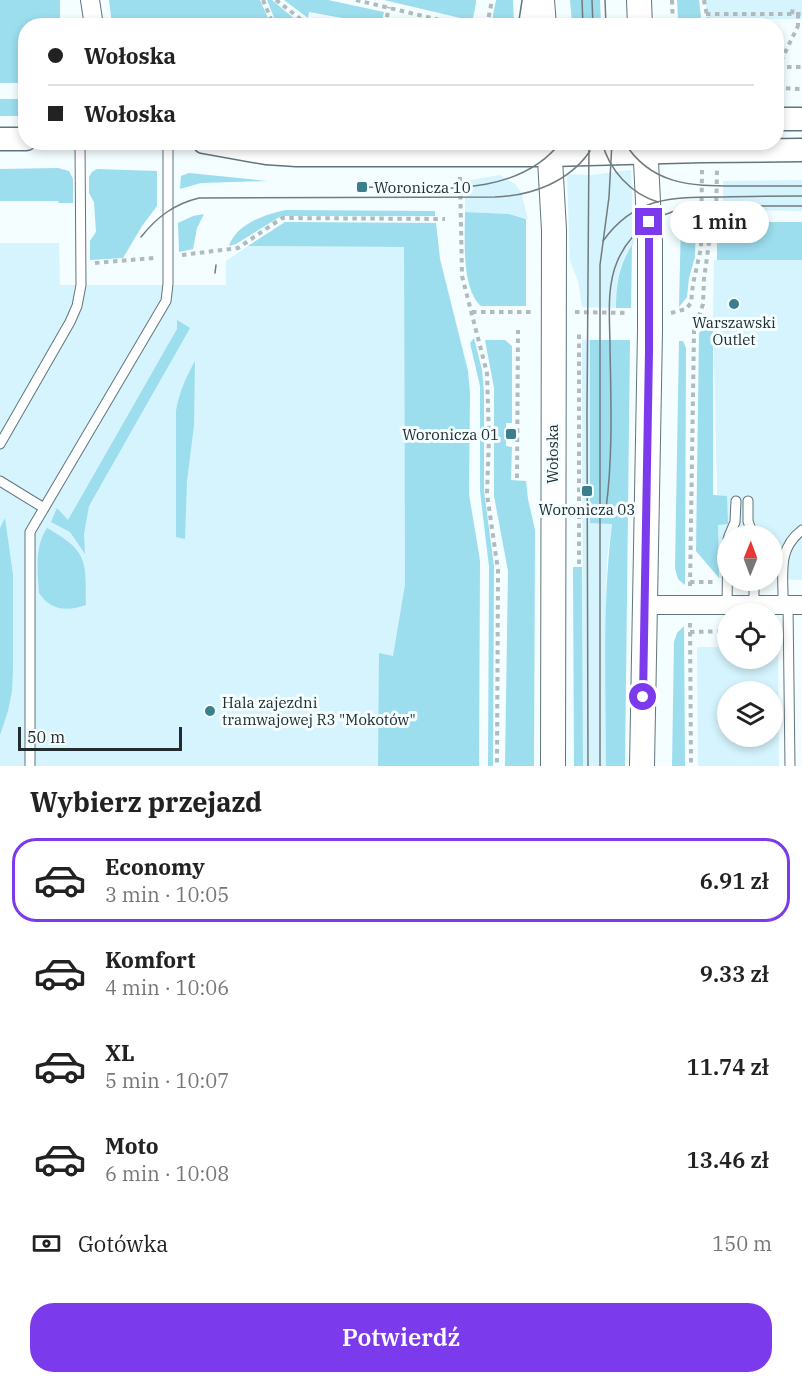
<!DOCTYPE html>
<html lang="pl">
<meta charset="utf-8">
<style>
body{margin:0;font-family:"IBM Plex Serif",serif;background:#f2f2f2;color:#222;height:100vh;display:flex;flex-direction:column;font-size:22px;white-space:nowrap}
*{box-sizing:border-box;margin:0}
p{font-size:20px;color:#767676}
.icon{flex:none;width:33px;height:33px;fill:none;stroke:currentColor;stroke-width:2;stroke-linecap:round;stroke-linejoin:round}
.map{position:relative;height:766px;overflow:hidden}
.sheet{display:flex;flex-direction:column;background:#fff;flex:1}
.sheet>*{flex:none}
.guide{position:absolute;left:18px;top:18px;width:766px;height:132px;border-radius:24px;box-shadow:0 3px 9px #0003;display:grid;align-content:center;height:132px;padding:0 30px;background:#fff}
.needle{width:39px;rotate:1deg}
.fabs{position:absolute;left:717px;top:525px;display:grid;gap:12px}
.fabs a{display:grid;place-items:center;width:66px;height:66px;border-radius:50%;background:#fff;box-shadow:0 3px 9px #0003;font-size:30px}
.scale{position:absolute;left:18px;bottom:15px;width:164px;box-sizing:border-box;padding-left:6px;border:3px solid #222b2d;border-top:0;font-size:16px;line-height:21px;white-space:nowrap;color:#222b2d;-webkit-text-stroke:4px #f4fdff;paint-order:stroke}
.end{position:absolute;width:27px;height:27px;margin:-14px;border:8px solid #7c3aed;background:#fff;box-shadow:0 0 0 3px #fff}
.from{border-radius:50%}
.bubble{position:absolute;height:42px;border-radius:21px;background:#fff;box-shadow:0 3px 9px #0003;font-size:20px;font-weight:600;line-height:42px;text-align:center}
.guide b{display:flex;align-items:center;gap:21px;height:57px;font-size:22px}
.guide b+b{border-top:2px solid #e0e0e0}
.guide i{width:15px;height:15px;background:#222}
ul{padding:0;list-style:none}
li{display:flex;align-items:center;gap:18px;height:84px;margin:0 12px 9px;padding:0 18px;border:3px solid transparent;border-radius:24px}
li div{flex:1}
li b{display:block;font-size:22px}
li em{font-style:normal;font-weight:600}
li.on{border-color:#7c3aed}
li>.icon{width:54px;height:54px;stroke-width:1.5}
h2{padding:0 30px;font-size:27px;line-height:72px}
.pay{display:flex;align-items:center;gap:15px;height:66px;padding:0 30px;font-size:22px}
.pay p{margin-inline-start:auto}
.primary-button{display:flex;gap:12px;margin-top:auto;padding:12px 30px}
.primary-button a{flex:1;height:69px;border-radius:24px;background:#7c3aed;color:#fff;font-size:24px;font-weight:600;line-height:69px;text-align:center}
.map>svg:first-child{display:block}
.built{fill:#d5f4fd;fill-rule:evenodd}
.green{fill:#9cddee}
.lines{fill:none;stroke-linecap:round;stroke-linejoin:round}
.service-casing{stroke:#62757b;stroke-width:11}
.minor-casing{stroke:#62757b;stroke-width:20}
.tertiary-casing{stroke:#62757b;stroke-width:25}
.secondary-casing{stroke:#62757b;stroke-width:26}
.path{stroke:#b1babc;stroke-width:4;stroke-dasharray:4.5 4.5;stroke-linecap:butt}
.service{stroke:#fff;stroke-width:9}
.minor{stroke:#fff;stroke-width:18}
.tertiary{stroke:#fff;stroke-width:22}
.secondary{stroke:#fff;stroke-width:24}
.tram{stroke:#727b7d;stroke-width:1.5}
.route{stroke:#7c3aed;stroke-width:8}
.poi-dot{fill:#3b7e8e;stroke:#f4fdff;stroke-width:2}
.labels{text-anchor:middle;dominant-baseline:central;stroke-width:6;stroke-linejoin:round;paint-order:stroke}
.poi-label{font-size:15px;fill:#222b2d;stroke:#f4fdff;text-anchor:start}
.street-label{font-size:15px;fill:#222b2d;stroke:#f4fdff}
</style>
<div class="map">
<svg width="802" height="766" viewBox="0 0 802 766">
<rect width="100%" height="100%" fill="#f4fdff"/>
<!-- built -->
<g class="built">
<polygon points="706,0 802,0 802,19 754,19 753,25 706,25"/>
<polygon points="631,170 634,243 626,254 620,268 617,284 616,308 582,307 578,281 570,261 567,174 592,175"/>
<polygon points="500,175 515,184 521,192 528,219 509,214 465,212 465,181"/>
<polygon points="802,180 802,211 723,210 723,181"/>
<polygon points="0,243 59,243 60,285 226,285 226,261 248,246 404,247 405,585 399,766 0,766"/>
<polygon points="714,260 802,260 802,580 773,579 772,536 728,536 727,578 719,578 713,319"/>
<polygon points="582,340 590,340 590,523 612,523 607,558 606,597 606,766 583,766"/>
<path d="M 697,647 L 727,647 L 728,658 L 772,658 L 773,647 L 778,647 L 779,766 L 698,766 ZM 728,692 L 772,692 L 772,736 L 728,736 Z"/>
</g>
<!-- green -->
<g class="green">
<polygon points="0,0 60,0 60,25 26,26 25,83 0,83"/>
<polygon points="109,0 260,0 271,25 112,25"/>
<polygon points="267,0 272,0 302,25 277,25"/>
<polygon points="284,0 328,0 384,12 381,25 309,12 308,18"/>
<polygon points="384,0 476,0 476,3 473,18 469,20"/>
<polygon points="496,0 513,0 514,25 491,25"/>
<polygon points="570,0 600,0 601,24 572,23"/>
<polygon points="677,0 699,0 701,17 698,21 681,22 678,19"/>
<rect x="0" y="99" width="25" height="17"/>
<polygon points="58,168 69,171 73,179 73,203 59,203 58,201 0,201 0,169"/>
<polygon points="97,169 157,171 157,206 142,226 123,258 90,260 90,241 96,232 94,202 89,193 89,177 92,172"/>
<polygon points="189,173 267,181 201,183 180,189 181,176"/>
<path d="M 286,210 L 435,211 L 435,216 L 281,216 L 236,244 L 229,246 C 236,224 266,214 286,210 Z"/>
<path d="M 465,212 L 509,214 L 526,219 L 526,306 L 481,306 C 461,288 465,238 465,212 Z"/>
<polygon points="686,213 696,213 695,257 689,278 687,297 679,307 681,220"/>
<polygon points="204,214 197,228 193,249 179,252 178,223 193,216"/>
<polygon points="285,222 436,223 440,259 468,371 470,393 469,494 480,561 479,766 378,766 379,653 393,656 405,585 404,247 248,246"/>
<polygon points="741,222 802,222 802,260 717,260 717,236 719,226 735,225"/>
<path d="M 632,245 L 631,308 L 616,308 C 616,284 619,265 632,245 Z"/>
<polygon points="713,319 713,495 727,496 728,524 718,525 719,578 696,551 699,333"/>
<polygon points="177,320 190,328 89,506 84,534 85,554 70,532 51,522 57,508 68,520 177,329"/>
<polygon points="474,338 482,370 484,393 484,491 494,566 493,766 488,766 489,567 480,491 480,386 470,343"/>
<polygon points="485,340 505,340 512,346 512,423 506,423 506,446 512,447 511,480 526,481 528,499 535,530 534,766 505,766 508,571 494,496 494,388"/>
<path d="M 590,340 L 630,340 L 625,766 L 606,766 C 606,686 602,604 612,524 L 590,523 Z"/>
<polygon points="679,341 683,341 686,348 685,585 678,579 675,568"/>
<path d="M 195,361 L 194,425 L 187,481 L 185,539 L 176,537 L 176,411 C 179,393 186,377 195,361 Z"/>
<polygon points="5,518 13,575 13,668 12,691 8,711 0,735 0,528"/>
<path d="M 47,528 C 88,551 86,561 86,605 C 67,612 50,610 39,593 C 38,570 34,548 47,528 Z"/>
<polygon points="573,567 582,567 583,766 574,766"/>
<polygon points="684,626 685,766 672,766 674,642 677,633"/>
</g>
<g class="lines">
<defs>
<g id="service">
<polyline points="0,444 70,322 77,306 81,285 80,142"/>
<polyline points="0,481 44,508"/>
<polyline points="748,501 748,521 753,536"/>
<polyline points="729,536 735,522 736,501"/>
<polyline points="754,580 754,605"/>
<polyline points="727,605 728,539"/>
<path d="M 783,605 C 784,575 776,550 802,530"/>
<polyline points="788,605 790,766"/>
<polyline points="30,766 30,532 166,301 168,284 168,142"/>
</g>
<g id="minor">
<polyline points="90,0 94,26"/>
<polyline points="644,605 802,605"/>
</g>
<g id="tertiary">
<polyline points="530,26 534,0"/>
<polyline points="777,119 802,119"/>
<polyline points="0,139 26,139"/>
<polyline points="204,142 266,153 297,155 550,155 702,151 802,150"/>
</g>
<g id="secondary">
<polyline points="542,0 544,26"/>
<polyline points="639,0 640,26"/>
<polyline points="549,142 554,230 553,766"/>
<polyline points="642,766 650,331 650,241 645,142"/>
</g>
</defs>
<!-- service casing -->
<use href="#service" class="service-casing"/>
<!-- minor casing -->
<use href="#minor" class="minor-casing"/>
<!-- tertiary casing -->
<use href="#tertiary" class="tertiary-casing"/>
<!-- secondary casing -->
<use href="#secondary" class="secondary-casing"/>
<!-- path -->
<g class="path">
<polyline points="263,0 274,26"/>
<polyline points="276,0 307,24 313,26"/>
<polyline points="356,0 465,26"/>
<polyline points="672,0 673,26"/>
<polyline points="704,0 709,26"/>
<polyline points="706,14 802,14"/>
<polyline points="792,14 793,7"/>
<polyline points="798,14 798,26 802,29"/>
<polyline points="385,26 389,7"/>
<polyline points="487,26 492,0"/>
<polyline points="778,67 802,67"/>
<polyline points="777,69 798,26"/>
<polyline points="777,88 802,89"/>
<polyline points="460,177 462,276 487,373 489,438 487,494 498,570 497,766"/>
<polyline points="182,255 238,248 282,218 445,219"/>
<polyline points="95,263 154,258"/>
<polyline points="472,312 532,312"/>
<polyline points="575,312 628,313"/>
<polyline points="671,313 686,309 691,303 693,284 701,248 702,170"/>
<polyline points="517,478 518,330"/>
<polyline points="579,564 579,330"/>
<polyline points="690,582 714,582"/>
<polyline points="690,586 694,331 703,304 704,279 711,228 716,217 717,170"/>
<polyline points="690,623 691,766"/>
<polyline points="690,632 728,631"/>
</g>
<!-- service -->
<use href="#service" class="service"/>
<!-- minor -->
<use href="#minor" class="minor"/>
<!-- tertiary -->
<use href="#tertiary" class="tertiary"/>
<!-- secondary -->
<use href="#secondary" class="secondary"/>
<!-- tram -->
<g class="tram">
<polyline points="582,0 583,26"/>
<polyline points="592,0 593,26"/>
<polyline points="605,0 606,26"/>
<path d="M 602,142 C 609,170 631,194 658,202"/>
<path d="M 624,142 C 651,185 690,186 736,186 C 758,186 780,186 802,186"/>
<path d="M 362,187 C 428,187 515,201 561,142"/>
<polyline points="691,206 802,206"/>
<path d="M 141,237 C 157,217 174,204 199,198 L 495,197 C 531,196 569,182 590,151"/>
<path d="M 603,241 C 635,196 673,197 723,197 C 749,196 776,196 802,196"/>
<polyline points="215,273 216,265"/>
<path d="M 606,509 C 613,455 611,402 610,348 C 610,320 606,288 617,262 C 632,226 664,210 700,206"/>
<polyline points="588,766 587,415 589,142"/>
<polyline points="600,766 600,265 609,197 612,142"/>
</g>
</g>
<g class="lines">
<!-- route -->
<polyline class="route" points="643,697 649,351 649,222"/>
</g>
<!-- markers -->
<g class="poi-dot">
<rect x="356" y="181" width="12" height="12" rx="3"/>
<circle cx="734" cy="304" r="6"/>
<rect x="505" y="428" width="12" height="12" rx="3"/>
<rect x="581" y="485" width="12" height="12" rx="3"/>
<circle cx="210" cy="711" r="6"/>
</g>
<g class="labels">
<!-- poi labels -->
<g class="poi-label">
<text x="374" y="187">Woronicza 10</text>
<text x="734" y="322" text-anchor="middle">Warszawski<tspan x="734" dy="17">Outlet</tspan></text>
<text x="499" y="434" text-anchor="end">Woronicza 01</text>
<text x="587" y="509" text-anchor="middle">Woronicza 03</text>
<text x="222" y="702">Hala zajezdni<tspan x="222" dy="17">tramwajowej R3 "Mokotów"</tspan></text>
</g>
<!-- street labels -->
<g class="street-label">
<text transform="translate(552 454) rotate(-90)">Wołoska</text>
</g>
</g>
</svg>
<div class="fabs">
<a><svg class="needle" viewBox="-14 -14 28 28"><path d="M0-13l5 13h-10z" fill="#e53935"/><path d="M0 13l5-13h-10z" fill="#767676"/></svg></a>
<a><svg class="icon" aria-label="locate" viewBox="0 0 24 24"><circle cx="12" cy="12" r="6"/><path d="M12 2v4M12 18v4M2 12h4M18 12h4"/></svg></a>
<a><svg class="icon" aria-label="layers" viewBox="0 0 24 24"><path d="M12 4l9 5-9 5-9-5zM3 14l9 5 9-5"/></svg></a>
</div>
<div class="scale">50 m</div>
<i class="end from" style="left:643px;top:697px"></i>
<i class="end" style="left:649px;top:222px"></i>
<div class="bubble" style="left:670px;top:201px;width:99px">1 min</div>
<div class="guide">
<b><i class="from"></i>Wołoska</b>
<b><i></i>Wołoska</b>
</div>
</div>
<section class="sheet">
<h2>Wybierz przejazd</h2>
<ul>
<li class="on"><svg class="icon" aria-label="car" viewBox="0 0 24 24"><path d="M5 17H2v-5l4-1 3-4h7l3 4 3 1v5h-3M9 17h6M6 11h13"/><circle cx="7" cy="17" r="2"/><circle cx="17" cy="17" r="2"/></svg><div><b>Economy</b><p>3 min · 10:05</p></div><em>6.91 zł</em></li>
<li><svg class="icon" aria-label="car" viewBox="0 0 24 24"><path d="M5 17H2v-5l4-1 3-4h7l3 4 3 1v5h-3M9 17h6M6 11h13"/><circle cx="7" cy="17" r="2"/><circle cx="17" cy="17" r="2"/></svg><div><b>Komfort</b><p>4 min · 10:06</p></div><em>9.33 zł</em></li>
<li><svg class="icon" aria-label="car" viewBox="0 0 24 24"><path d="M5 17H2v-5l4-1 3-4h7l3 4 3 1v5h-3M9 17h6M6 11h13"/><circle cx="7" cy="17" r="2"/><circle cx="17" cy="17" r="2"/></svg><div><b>XL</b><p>5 min · 10:07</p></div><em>11.74 zł</em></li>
<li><svg class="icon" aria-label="car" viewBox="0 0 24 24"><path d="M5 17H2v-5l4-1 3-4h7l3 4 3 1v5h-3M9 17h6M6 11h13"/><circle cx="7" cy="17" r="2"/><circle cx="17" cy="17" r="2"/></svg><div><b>Moto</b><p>6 min · 10:08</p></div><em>13.46 zł</em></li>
</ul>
<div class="pay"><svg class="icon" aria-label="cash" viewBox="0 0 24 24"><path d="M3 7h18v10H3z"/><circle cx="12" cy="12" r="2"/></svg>Gotówka<p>150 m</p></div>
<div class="primary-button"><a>Potwierdź</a></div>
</section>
